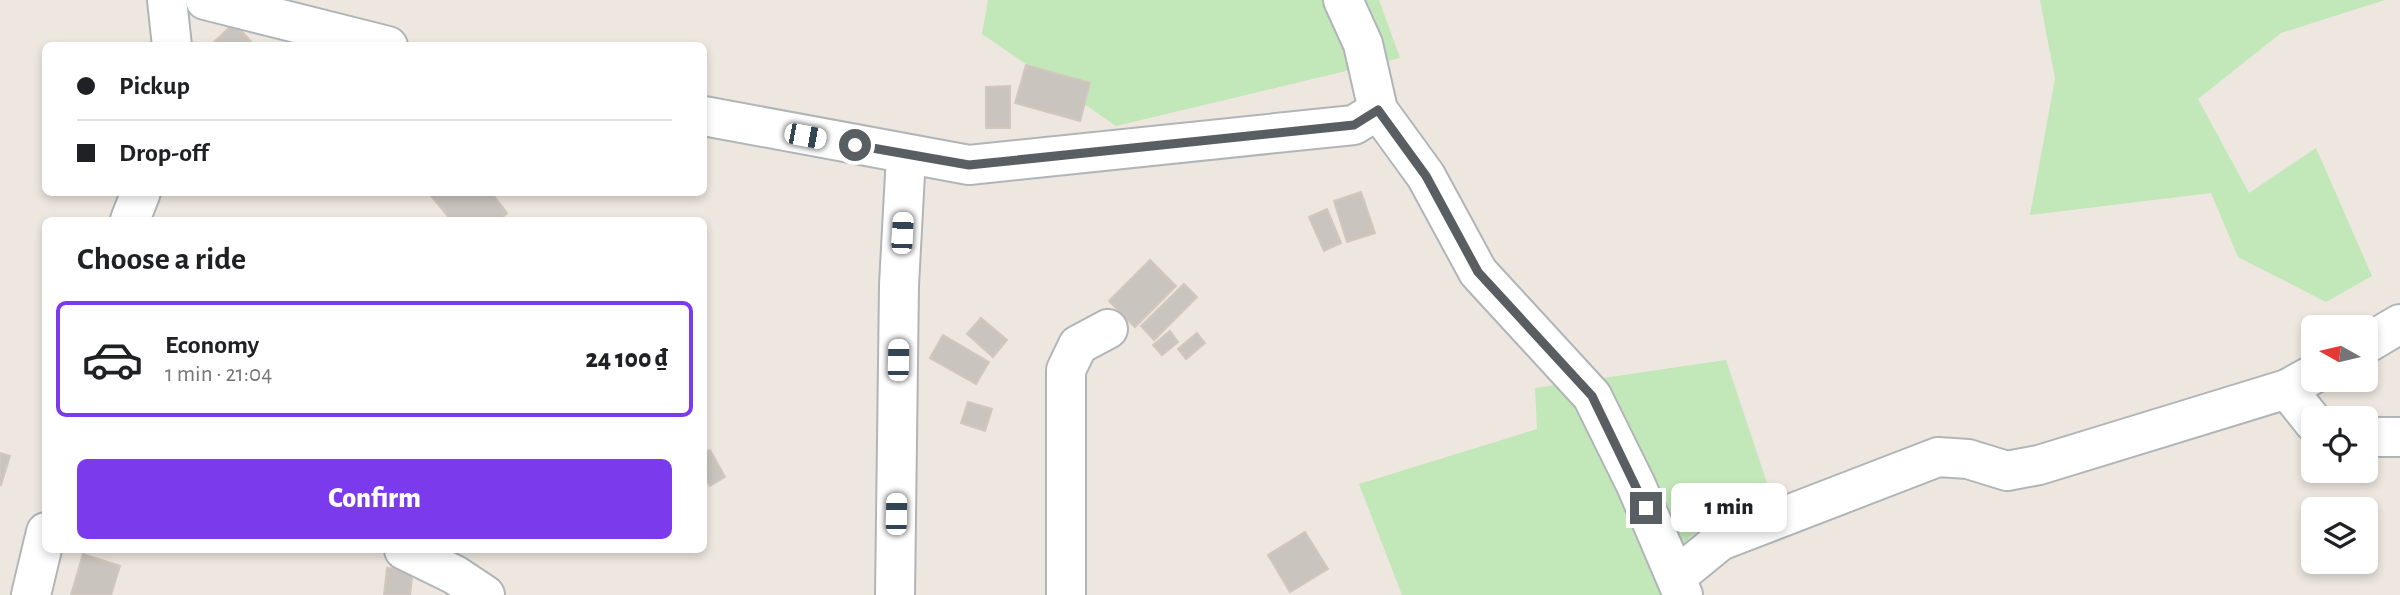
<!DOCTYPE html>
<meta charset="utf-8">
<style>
body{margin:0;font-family:"Alegreya Sans",sans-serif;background:#f6f6f6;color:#202124;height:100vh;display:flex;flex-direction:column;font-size:26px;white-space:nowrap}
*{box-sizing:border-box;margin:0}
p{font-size:23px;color:#757577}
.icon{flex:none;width:38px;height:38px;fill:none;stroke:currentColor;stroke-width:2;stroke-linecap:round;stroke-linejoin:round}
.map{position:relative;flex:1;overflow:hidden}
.panel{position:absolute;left:42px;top:217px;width:665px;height:336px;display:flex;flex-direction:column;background:#fff;border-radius:10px;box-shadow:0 4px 10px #0003}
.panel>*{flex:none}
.top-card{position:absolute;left:42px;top:42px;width:665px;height:154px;border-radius:10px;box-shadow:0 4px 10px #0003;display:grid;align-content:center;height:154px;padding:0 35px;background:#fff}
.needle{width:46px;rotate:278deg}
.controls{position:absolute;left:2301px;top:315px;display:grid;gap:14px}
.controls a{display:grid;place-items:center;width:77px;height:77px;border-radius:10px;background:#fff;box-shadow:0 4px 10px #0003;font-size:35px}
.end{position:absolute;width:32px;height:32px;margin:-16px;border:9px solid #585e62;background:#fff;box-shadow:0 0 0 4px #fff}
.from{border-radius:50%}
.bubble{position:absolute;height:49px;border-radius:10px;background:#fff;box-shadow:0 4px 10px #0003;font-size:23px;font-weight:800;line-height:49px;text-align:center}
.car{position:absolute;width:21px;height:42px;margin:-21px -10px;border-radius:9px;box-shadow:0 0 5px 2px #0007;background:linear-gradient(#fff 24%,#345 0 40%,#fff 0 76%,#345 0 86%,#fff 0)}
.top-card b{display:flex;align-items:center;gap:24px;height:66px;font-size:26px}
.top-card b+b{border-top:2px solid #e0e0e0}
.top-card i{width:18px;height:18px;background:#202124}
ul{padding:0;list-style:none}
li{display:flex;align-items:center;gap:21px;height:116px;margin:0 14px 10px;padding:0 21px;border:4px solid transparent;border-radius:10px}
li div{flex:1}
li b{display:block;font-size:26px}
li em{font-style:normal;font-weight:800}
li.on{border-color:#7c3aed}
li>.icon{width:63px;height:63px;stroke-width:1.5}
h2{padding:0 35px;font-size:32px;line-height:84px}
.primary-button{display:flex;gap:14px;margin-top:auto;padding:14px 35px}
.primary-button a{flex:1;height:80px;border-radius:10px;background:#7c3aed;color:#fff;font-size:28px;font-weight:800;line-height:80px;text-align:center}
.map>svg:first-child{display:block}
.green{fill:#c2e7b9}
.building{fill:#cac4be;stroke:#d2c7bd;stroke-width:2}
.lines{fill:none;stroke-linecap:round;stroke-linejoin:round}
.minor-casing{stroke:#b0b5b8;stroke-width:42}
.minor{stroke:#fff;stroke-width:38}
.route{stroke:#585e62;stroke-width:9}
</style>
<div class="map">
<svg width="2400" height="595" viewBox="0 0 2400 595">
<rect width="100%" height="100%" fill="#ede7df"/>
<!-- green -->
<g class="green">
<polygon points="988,0 1379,0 1400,58 1116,126 982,34"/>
<polygon points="2040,0 2385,0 2281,33 2198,99 2249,193 2316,148 2372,276 2326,302 2238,257 2211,193 2030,215 2055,79"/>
<polygon points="1726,360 1768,486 1688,538 1682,595 1402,595 1359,484 1537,429 1535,388"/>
</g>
<!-- building -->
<g class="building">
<polygon points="234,23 255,46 211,46 211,45"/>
<polygon points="1026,65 1090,83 1080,121 1015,103"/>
<polygon points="1010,86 1010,128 986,128 986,87"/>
<polygon points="428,192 491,192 507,213 499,220 451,220"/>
<polygon points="1361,192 1375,233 1347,242 1334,201"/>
<polygon points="1327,209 1341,243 1324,251 1309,217"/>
<polygon points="1150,260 1176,286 1135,327 1109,301"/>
<polygon points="1184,284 1197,297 1154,340 1141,326"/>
<polygon points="981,318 1007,340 993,357 967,334"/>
<polygon points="1170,331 1178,342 1162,355 1153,345"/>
<polygon points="1197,333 1205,343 1186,359 1178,349"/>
<polygon points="943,335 989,362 976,384 930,358"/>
<polygon points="968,402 992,409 985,431 961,423"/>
<polygon points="710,450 725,477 710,486 704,476 704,453"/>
<polygon points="0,453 10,456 1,485 0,485"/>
<polygon points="1305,532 1328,569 1290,592 1268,555"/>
<polygon points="83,554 120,566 111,595 71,595"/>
<polygon points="387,568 413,570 410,595 384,595"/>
</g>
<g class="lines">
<defs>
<g id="minor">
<polyline points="167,0 172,46"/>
<polyline points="205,0 388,46"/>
<polyline points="1343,0 1363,44 1378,110 1426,176 1478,272 1592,396 1636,485 1683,595"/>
<polyline points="704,116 969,165 1354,125 1378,110"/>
<polyline points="130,220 141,192"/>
<polyline points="2366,344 2400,324"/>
<polyline points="2287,389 2314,423"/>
<polyline points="2366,437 2400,437"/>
<polyline points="404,550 455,575 485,595"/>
<polyline points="1676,577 1720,541 1938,457 1968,459 2007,471 2039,465 2287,389 2314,374"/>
<polyline points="31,595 46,532"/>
<polyline points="895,595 899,285 906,155"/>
<polyline points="1066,595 1066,370 1078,345 1108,329"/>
</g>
</defs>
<!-- minor casing -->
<use href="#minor" class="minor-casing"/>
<!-- minor -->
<use href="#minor" class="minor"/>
</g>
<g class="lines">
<!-- route -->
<polyline class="route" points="855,145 969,165 1354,125 1378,110 1426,176 1478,272 1592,396 1646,508"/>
</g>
</svg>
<div class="controls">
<a><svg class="needle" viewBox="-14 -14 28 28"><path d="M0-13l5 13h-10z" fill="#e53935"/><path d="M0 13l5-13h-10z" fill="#757577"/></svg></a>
<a><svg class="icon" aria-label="locate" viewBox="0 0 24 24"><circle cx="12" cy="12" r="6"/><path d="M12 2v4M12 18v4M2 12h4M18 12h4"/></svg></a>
<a><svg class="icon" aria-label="layers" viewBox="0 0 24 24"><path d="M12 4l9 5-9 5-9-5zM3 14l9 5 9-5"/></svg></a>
</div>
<i class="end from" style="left:855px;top:145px"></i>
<i class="end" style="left:1646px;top:508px"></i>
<div class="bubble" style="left:1671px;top:483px;width:116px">1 min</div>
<i class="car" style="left:805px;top:136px;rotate:101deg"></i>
<i class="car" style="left:902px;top:233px;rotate:3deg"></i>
<i class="car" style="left:898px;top:360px;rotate:1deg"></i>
<i class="car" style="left:896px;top:514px;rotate:1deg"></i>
<div class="top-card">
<b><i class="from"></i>Pickup</b>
<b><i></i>Drop-off</b>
</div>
<section class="panel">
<h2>Choose a ride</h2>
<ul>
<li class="on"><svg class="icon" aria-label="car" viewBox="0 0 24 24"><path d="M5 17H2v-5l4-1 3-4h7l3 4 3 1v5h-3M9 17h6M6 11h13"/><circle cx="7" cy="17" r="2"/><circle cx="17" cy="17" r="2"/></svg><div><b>Economy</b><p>1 min · 21:04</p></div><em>24 100 ₫</em></li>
</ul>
<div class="primary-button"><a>Confirm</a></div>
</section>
</div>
